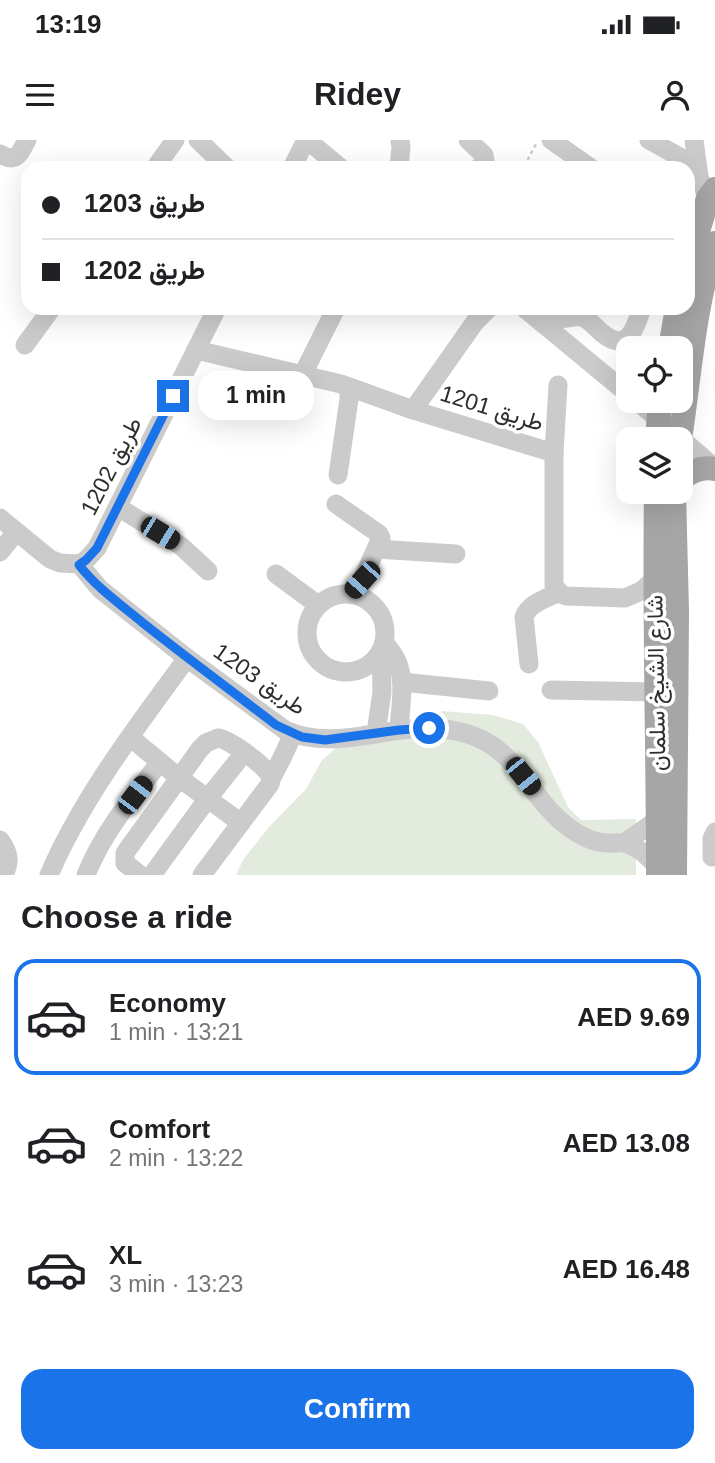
<!DOCTYPE html>
<meta charset="utf-8">
<style>
body{margin:0;font-family:Helvetica,Vazirmatn,sans-serif;background:#f2f2f2;color:#202124;height:100vh;display:flex;flex-direction:column;font-size:26px;white-space:nowrap}
*{box-sizing:border-box;margin:0}
p{font-size:23px;color:#757577}
.icon{flex:none;width:38px;height:38px;fill:none;stroke:currentColor;stroke-width:2;stroke-linecap:round;stroke-linejoin:round}
.map{position:relative;height:735px;overflow:hidden}
.sheet{display:flex;flex-direction:column;background:#fff;flex:1}
.sheet>*{flex:none}
.banner{position:absolute;left:21px;top:21px;width:674px;height:154px;border-radius:21px;box-shadow:0 7px 28px #0002;display:grid;align-content:center;height:154px;padding:0 21px;background:#fff}
.buttons{position:absolute;left:616px;top:196px;display:grid;gap:14px}
.buttons a{display:grid;place-items:center;width:77px;height:77px;border-radius:14px;background:#fff;box-shadow:0 7px 28px #0002;font-size:35px}
.end{position:absolute;width:32px;height:32px;margin:-16px;border:9px solid #1a73e8;background:#fff;box-shadow:0 0 0 4px #fff}
.from{border-radius:50%}
.bubble{position:absolute;height:49px;border-radius:21px;background:#fff;box-shadow:0 7px 28px #0002;font-size:23px;font-weight:600;line-height:49px;text-align:center}
.car{position:absolute;width:21px;height:42px;margin:-21px -10px;border-radius:9px;box-shadow:0 0 5px 2px #0007;background:linear-gradient(#222 24%,#8ab4d8 0 40%,#222 0 76%,#8ab4d8 0 86%,#222 0)}
.banner b{display:flex;align-items:center;gap:24px;height:66px;font-size:26px}
.banner b+b{border-top:2px solid #e0e0e0}
.banner i{width:18px;height:18px;background:#202124}
ul{padding:0;list-style:none}
li{display:flex;align-items:center;gap:21px;height:116px;margin:0 14px 10px;padding:0 7px;border:4px solid transparent;border-radius:21px}
li div{flex:1}
li b{display:block;font-size:26px}
li em{font-style:normal;font-weight:600}
li.current{border-color:#1a73e8}
li>.icon{width:63px;height:63px;stroke-width:1.5}
h2{padding:0 21px;font-size:32px;line-height:84px}
.cta{display:flex;gap:14px;margin-top:auto;padding:14px 21px}
.cta a{flex:1;height:80px;border-radius:21px;background:#1a73e8;color:#fff;font-size:28px;font-weight:600;line-height:80px;text-align:center}
.status{display:flex;justify-content:space-between;align-items:center;height:49px;padding:0 35px;background:#fff;direction:ltr}
.status svg{height:19px;fill:currentColor}
header{display:flex;justify-content:space-between;align-items:center;height:91px;padding:0 21px;background:#fff;font-size:32px;font-weight:600}
.map>svg:first-child{display:block}
.green{fill:#e2ebdd}
.lines{fill:none;stroke-linecap:round;stroke-linejoin:round}
.path{stroke:#cbcbcb;stroke-width:2.5;stroke-dasharray:3.5 3.5;stroke-linecap:butt}
.minor{stroke:#cbcbcb;stroke-width:19}
.major{stroke:#a6a6a6;stroke-width:24}
.route{stroke:#1a73e8;stroke-width:9}
.labels{text-anchor:middle;dominant-baseline:central;stroke-width:7;stroke-linejoin:round;paint-order:stroke}
.street-label{font-size:23px;fill:#2e2e2e;stroke:#fff}
</style>
<div class="status"><b>13:19</b><svg viewBox="0 0 49 12"><path d="M0 12V9h3v3zM5 12V6h3v6zM10 12V3h3v9zM15 12V0h3v12zM26 1h20v11H26zM47 4h2v5h-2z"/></svg></div>
<header><svg class="icon" aria-label="menu" viewBox="0 0 24 24"><path d="M4 6h16M4 12h16M4 18h16"/></svg>Ridey<svg class="icon" aria-label="person" viewBox="0 0 24 24"><circle cx="12" cy="8" r="4"/><path d="M4 21q1-7 8-7t8 7"/></svg></header>
<div class="map">
<svg width="715" height="735" viewBox="0 0 715 735">
<rect width="100%" height="100%" fill="#fff"/>
<!-- green -->
<polygon class="green" points="442,571 493,575 523,584 538,602 568,667 581,680 636,679 636,735 236,735 243,720 268,688 306,649 322,620 363,585 390,590 434,590"/>
<g class="lines">
<!-- path -->
<g class="path">
<polyline points="500,25 505,23 513,28"/>
<polyline points="516,28 528,19 536,4"/>
</g>
<!-- minor -->
<g class="minor">
<polyline points="198,0 227,28"/>
<polyline points="307,0 341,28"/>
<polyline points="468,0 484,15 485,20 479,28"/>
<polyline points="551,0 591,28"/>
<polyline points="649,0 696,26"/>
<polyline points="694,0 699,37 708,58"/>
<path d="M 0,14 C 17,24 19,14 27,0"/>
<polyline points="155,28 175,0"/>
<polyline points="292,28 306,0"/>
<polyline points="399,28 401,7 400,0"/>
<polyline points="524,168 628,254"/>
<path d="M 552,180 L 581,176 C 590,180 595,187 602,193 C 628,214 635,188 642,168"/>
<polyline points="25,205 52,168"/>
<polyline points="196,210 341,244 413,270 554,313"/>
<polyline points="303,234 336,168"/>
<polyline points="558,245 554,313 554,446 561,454 566,456 625,458 641,451 655,439"/>
<polyline points="637,261 715,328"/>
<polyline points="413,270 475,182 489,168"/>
<polyline points="338,335 349,259 349,247"/>
<polyline points="336,364 379,394 381,398 362,440 349,454"/>
<polyline points="118,367 181,406 208,431"/>
<path d="M 0,378 L 50,419 L 60,423 L 79,424 L 100,449 L 187,518 L 285,590 C 335,613 390,583 443,589 C 522,597 522,659 577,693 C 587,699 596,703 607,703 C 612,704 618,702 623,703 C 637,705 649,718 658,727"/>
<polyline points="376,409 456,414"/>
<polyline points="0,412 16,392"/>
<polyline points="79,424 86,420 97,408 217,168"/>
<polyline points="276,434 318,465"/>
<circle cx="346" cy="493" r="39"/>
<path d="M 384,502 C 389,508 394,514 397,521 C 406,542 400,568 399,590"/>
<path d="M 529,524 L 524,477 C 529,463 546,459 559,452"/>
<polyline points="402,542 489,551"/>
<polyline points="551,550 657,552"/>
<polyline points="376,593 382,552 381,511"/>
<polyline points="130,597 178,637 241,683"/>
<polyline points="271,639 283,616 293,594"/>
<path d="M 0,700 C 9,713 11,721 4,735"/>
<polyline points="624,703 657,680"/>
<polyline points="712,717 712,699 715,692"/>
<path d="M 49,735 C 83,656 137,587 187,518"/>
<path d="M 86,735 C 103,692 132,658 160,622"/>
<path d="M 140,735 L 125,723 L 125,713 L 200,609 L 206,603 L 218,598 C 229,599 268,627 271,638 C 271,640 271,642 270,644 L 202,735"/>
<polyline points="152,735 208,658 244,613"/>
</g>
<!-- major -->
<g class="major">
<polyline points="688,125 708,58 715,49"/>
<polyline points="670,208 677,168"/>
<polyline points="657,299 660,261"/>
<path d="M 680,299 C 690,235 694,165 715,103"/>
<path d="M 681,339 C 691,331 702,326 715,329"/>
<path d="M 656,352 C 654,479 658,607 658,735"/>
<polyline points="674,352 677,471 675,735"/>
</g>
</g>
<g class="lines">
<!-- route -->
<path class="route" d="M 173,256 L 97,408 L 86,420 L 79,425 C 97,448 120,464 143,483 C 187,518 232,551 276,585 L 302,597 L 325,600 L 399,590 L 429,588"/>
</g>
<g class="labels">
<!-- street labels -->
<g class="street-label">
<text transform="translate(492 268) rotate(17)">طريق 1201</text>
<text transform="translate(111 326) rotate(-63)">طريق 1202</text>
<text transform="translate(260 539) rotate(35)">طريق 1203</text>
<text transform="translate(656 543) rotate(-91)">شارع الشيخ سلمان</text>
</g>
</g>
</svg>
<div class="buttons">
<a><svg class="icon" aria-label="locate" viewBox="0 0 24 24"><circle cx="12" cy="12" r="6"/><path d="M12 2v4M12 18v4M2 12h4M18 12h4"/></svg></a>
<a><svg class="icon" aria-label="layers" viewBox="0 0 24 24"><path d="M12 4l9 5-9 5-9-5zM3 14l9 5 9-5"/></svg></a>
</div>
<i class="end from" style="left:429px;top:588px"></i>
<i class="end" style="left:173px;top:256px"></i>
<div class="bubble" style="left:198px;top:231px;width:116px">1 min</div>
<i class="car" style="left:160px;top:393px;rotate:121deg"></i>
<i class="car" style="left:362px;top:440px;rotate:222deg"></i>
<i class="car" style="left:523px;top:636px;rotate:141deg"></i>
<i class="car" style="left:135px;top:655px;rotate:37deg"></i>
<div class="banner">
<b><i class="from"></i>طريق 1203</b>
<b><i></i>طريق 1202</b>
</div>
</div>
<section class="sheet">
<h2>Choose a ride</h2>
<ul>
<li class="current"><svg class="icon" aria-label="car" viewBox="0 0 24 24"><path d="M5 17H2v-5l4-1 3-4h7l3 4 3 1v5h-3M9 17h6M6 11h13"/><circle cx="7" cy="17" r="2"/><circle cx="17" cy="17" r="2"/></svg><div><b>Economy</b><p>1 min · 13:21</p></div><em>AED 9.69</em></li>
<li><svg class="icon" aria-label="car" viewBox="0 0 24 24"><path d="M5 17H2v-5l4-1 3-4h7l3 4 3 1v5h-3M9 17h6M6 11h13"/><circle cx="7" cy="17" r="2"/><circle cx="17" cy="17" r="2"/></svg><div><b>Comfort</b><p>2 min · 13:22</p></div><em>AED 13.08</em></li>
<li><svg class="icon" aria-label="car" viewBox="0 0 24 24"><path d="M5 17H2v-5l4-1 3-4h7l3 4 3 1v5h-3M9 17h6M6 11h13"/><circle cx="7" cy="17" r="2"/><circle cx="17" cy="17" r="2"/></svg><div><b>XL</b><p>3 min · 13:23</p></div><em>AED 16.48</em></li>
</ul>
<div class="cta"><a>Confirm</a></div>
</section>
